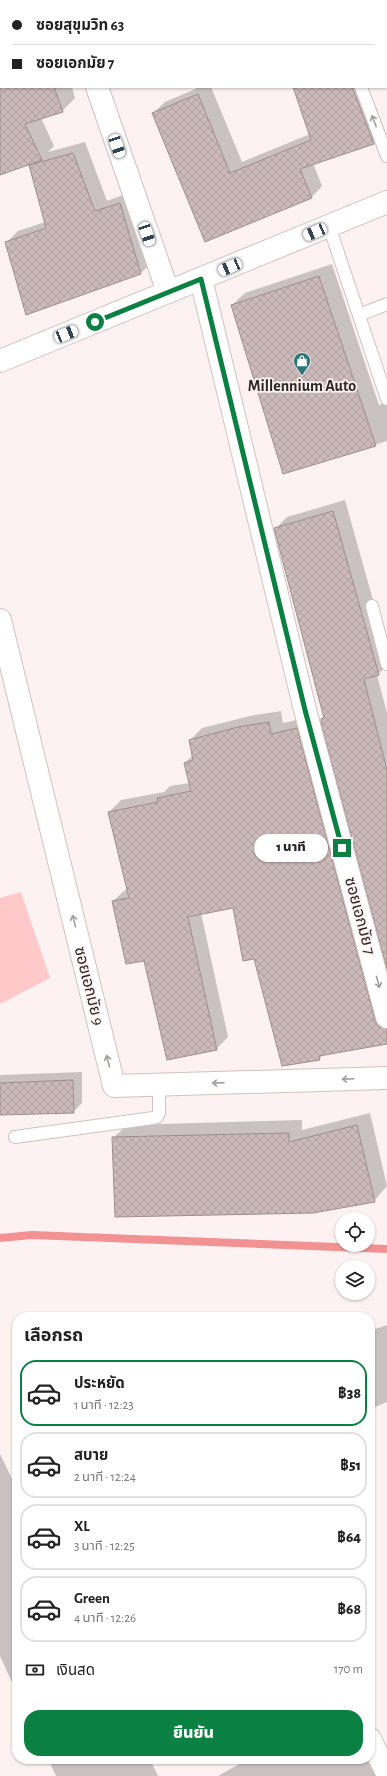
<!DOCTYPE html>
<html lang="th">
<meta charset="utf-8">
<style>
body{margin:0;font-family:"Alegreya Sans","Noto Sans Thai",sans-serif;background:#f6f6f6;color:#222;height:100vh;display:flex;flex-direction:column;font-size:15px;white-space:nowrap}
*{box-sizing:border-box;margin:0}
p{font-size:13px;color:#767676}
.icon{flex:none;width:22px;height:22px;fill:none;stroke:currentColor;stroke-width:2;stroke-linecap:round;stroke-linejoin:round}
.map{position:relative;flex:1;overflow:hidden}
.panel{position:absolute;left:12px;top:1312px;width:363px;height:452px;display:flex;flex-direction:column;background:#fff;border-radius:16px;box-shadow:0 1px 3px #0004}
.panel>*{flex:none}
.banner{position:absolute;left:0px;top:0px;width:387px;height:88px;box-shadow:0 1px 3px #0004;display:grid;align-content:center;height:88px;padding:0 12px;background:#fff}
.buttons{position:absolute;left:335px;top:1212px;display:grid;gap:8px}
.buttons a{display:grid;place-items:center;width:40px;height:40px;border-radius:50%;background:#fff;box-shadow:0 1px 3px #0004;font-size:20px}
.end{position:absolute;width:18px;height:18px;margin:-9px;border:5px solid #0b8043;background:#fff;box-shadow:0 0 0 2px #fff}
.from{border-radius:50%}
.bubble{position:absolute;height:28px;border-radius:14px;background:#fff;box-shadow:0 1px 3px #0004;font-size:13px;font-weight:800;line-height:28px;text-align:center}
.car{position:absolute;width:12px;height:24px;margin:-12px -6px;border-radius:5px;box-shadow:0 0 3px 1px #0007;background:linear-gradient(#fff 24%,#345 0 40%,#fff 0 76%,#345 0 86%,#fff 0)}
.banner b{display:flex;align-items:center;gap:14px;height:38px;font-size:15px}
.banner b+b{border-top:1px solid #e0e0e0}
.banner i{width:10px;height:10px;background:#222}
ul{padding:0;list-style:none}
li{display:flex;align-items:center;gap:12px;height:66px;margin:0 8px 6px;padding:0 4px;border:2px solid #e0e0e0;border-radius:16px}
li div{flex:1}
li b{display:block;font-size:15px}
li em{font-style:normal;font-weight:800}
li.active{border-color:#0b8043}
li>.icon{width:36px;height:36px;stroke-width:1.5}
h2{padding:0 12px;font-size:18px;line-height:48px}
.pay{display:flex;align-items:center;gap:10px;height:44px;padding:0 12px;font-size:15px}
.pay p{margin-inline-start:auto}
.primary-button{display:flex;gap:8px;margin-top:auto;padding:8px 12px}
.primary-button a{flex:1;height:46px;border-radius:16px;background:#0b8043;color:#fff;font-size:16px;font-weight:800;line-height:46px;text-align:center}
.map>svg:first-child{display:block}
.green{fill:#fec9c8}
.shadow{fill:#0003}
.lines{fill:none;stroke-linecap:round;stroke-linejoin:round}
.stream{stroke:#f29293;stroke-width:8}
.building{fill:url(#building-cross-hatch);stroke:#9e8e8e}
.lane-casing{stroke:#d2c1c1;stroke-width:14}
.street-casing{stroke:#d2c1c1;stroke-width:24}
.primary-casing{stroke:#d2c1c1;stroke-width:24}
.lane{stroke:#fff;stroke-width:12}
.street{stroke:#fff;stroke-width:22}
.primary{stroke:#fff;stroke-width:22}
.oneway{stroke:#a09d9d}
.route{stroke:#0b8043;stroke-width:5}
.labels{text-anchor:middle;dominant-baseline:central;stroke-width:3.5;stroke-linejoin:round;paint-order:stroke}
.poi-label{font-size:16px;font-weight:bold;fill:#2c2626;stroke:#fdf2f2}
.street-label{font-size:16px;fill:#2c2626;stroke:#fdf2f2}
</style>
<div class="map">
<svg width="387" height="1776" viewBox="0 0 387 1776">
<defs>
<pattern id="building-cross-hatch" width="8" height="8" patternUnits="userSpaceOnUse"><rect width="8" height="8" fill="#ccbaba"/><path d="M0 0l8 8M0 8l8-8" fill="none" stroke="#afa0a0"/></pattern>
</defs>
<rect width="100%" height="100%" fill="#fdf2f2"/>
<!-- green -->
<polygon class="green" points="21,892 50,978 0,1004 0,898"/>
<!-- shadow -->
<g class="shadow">
<polygon points="0,0 43,1 1,1 1,87 72,87 75,98 62,111 41,118 54,146 48,152 85,142 107,201 131,192 152,262 141,273 7,242 18,231 45,222 30,166 33,162 0,174"/>
<rect x="156" y="0" width="80" height="1"/>
<polygon points="269,0 325,0 326,1 270,1"/>
<polygon points="200,87 211,87 242,162 310,134 294,87 368,87 385,131 374,143 313,163 322,186 311,198 206,241 153,113 165,102"/>
<polygon points="332,264 379,405 387,402 387,441 284,473 232,305 245,293"/>
<polygon points="345,500 387,650 387,666 377,675 387,713 387,965 322,719 324,716 275,529 287,517"/>
<polygon points="281,711 283,723 309,717 387,1010 387,1043 324,1054 319,1059 255,958 234,906 201,913 228,1037 216,1049 113,901 125,890 128,889 109,812 121,800 164,792 170,786 190,783 185,763 193,755 190,740 202,728 250,716"/>
<polygon points="82,1072 82,1103 73,1112 0,1114 0,1075"/>
<polygon points="370,1113 387,1186 374,1201 113,1138 127,1125 302,1120 302,1130"/>
<polygon points="387,1325 387,1402 370,1409 370,1331"/>
<polygon points="0,1454 17,1489 17,1694 0,1656"/>
<polygon points="370,1724 387,1760 387,1776 218,1776 248,1759 370,1759"/>
<polygon points="48,1759 150,1759 158,1776 56,1776"/>
</g>
<g class="lines">
<!-- stream -->
<polyline class="stream" points="0,1238 32,1235 387,1249"/>
</g>
<!-- building -->
<g class="building">
<polygon points="0,87 54,87 63,112 25,124 42,160 0,175"/>
<polygon points="293,87 352,87 374,144 300,169 312,198 205,242 152,113 198,94 230,173 311,140"/>
<polygon points="73,153 95,211 120,203 141,274 26,315 5,242 46,228 29,165"/>
<polygon points="319,276 376,446 283,474 231,305"/>
<polygon points="333,511 379,675 364,679 387,770 387,969 321,723 321,719 324,718 274,528"/>
<polygon points="269,722 271,734 297,728 375,1020 378,1026 387,1029 387,1044 319,1056 320,1060 282,1066 254,959 243,961 233,908 188,917 217,1050 167,1060 144,961 126,964 112,901 129,898 108,812 158,802 157,798 191,791 184,763 193,760 189,740 238,727"/>
<polygon points="73,1080 74,1113 0,1115 0,1083"/>
<polygon points="357,1125 375,1202 313,1213 115,1217 112,1137 289,1133 289,1142"/>
</g>
<g class="lines">
<defs>
<g id="lane">
<polyline points="329,0 329,1"/>
<polyline points="364,0 364,1"/>
<polyline points="386,59 387,62"/>
<polyline points="361,87 387,156"/>
<polyline points="329,226 387,399"/>
<polyline points="359,315 387,304"/>
<polyline points="372,606 387,664"/>
<polyline points="15,1137 153,1118 157,1117 159,1113 159,1085"/>
</g>
<g id="street">
<polyline points="67,0 67,1"/>
<polyline points="97,87 168,292"/>
<polyline points="201,279 305,710 387,1017"/>
<polyline points="0,620 114,1086 387,1078"/>
<polyline points="370,1739 387,1773"/>
</g>
<polyline id="primary" points="0,361 387,202"/>
</defs>
<!-- lane casing -->
<use href="#lane" class="lane-casing"/>
<!-- street casing -->
<use href="#street" class="street-casing"/>
<!-- primary casing -->
<use href="#primary" class="primary-casing"/>
<!-- lane -->
<use href="#lane" class="lane"/>
<!-- street -->
<use href="#street" class="street"/>
<!-- primary -->
<use href="#primary" class="primary"/>
</g>
<!-- one-way arrows -->
<defs><path id="oneway-shaft" d="M-6 0H5M1.5-3L5.5 0L1.5 3" fill="none" stroke-width="1.6" stroke-linecap="round" stroke-linejoin="round"/></defs>
<g class="oneway">
<use href="#oneway-shaft" transform="translate(374 121) rotate(-111)"/>
<use href="#oneway-shaft" transform="translate(74 921) rotate(-104)"/>
<use href="#oneway-shaft" transform="translate(378 982) rotate(75)"/>
<use href="#oneway-shaft" transform="translate(108 1061) rotate(-104)"/>
<use href="#oneway-shaft" transform="translate(348 1079) rotate(178)"/>
<use href="#oneway-shaft" transform="translate(218 1083) rotate(178)"/>
</g>
<g class="lines">
<!-- route -->
<polyline class="route" points="95,322 201,279 305,710 342,848"/>
</g>
<!-- icons -->
<defs>
<symbol id="shop-pin" viewBox="-11 -11 22 30"><path d="M0 17L-7.5 6A9.5 9.5 0 1 1 7.5 6Z" fill="#2d777a" stroke="#fdf2f2"/><path d="M-5-2.5h2.3a2.7 3.5 0 0 1 5.4 0H5L5.5 6h-11ZM-1.5-2.5h3a1.5 2.3 0 0 0-3 0Z" fill="#fff"/></symbol>
</defs>
<g fill-rule="evenodd">
<use href="#shop-pin" x="292" y="351" width="20" height="27"/>
</g>
<g class="labels">
<!-- poi labels -->
<g class="poi-label">
<text x="302" y="386">Millennium Auto</text>
</g>
<!-- street labels -->
<g class="street-label">
<text transform="translate(360 916) rotate(75)">ซอยเอกมัย 7</text>
<text transform="translate(89 986) rotate(76)">ซอยเอกมัย 9</text>
</g>
</g>
</svg>
<div class="buttons">
<a><svg class="icon" aria-label="locate" viewBox="0 0 24 24"><circle cx="12" cy="12" r="6"/><path d="M12 2v4M12 18v4M2 12h4M18 12h4"/></svg></a>
<a><svg class="icon" aria-label="layers" viewBox="0 0 24 24"><path d="M12 4l9 5-9 5-9-5zM3 14l9 5 9-5"/></svg></a>
</div>
<i class="end from" style="left:95px;top:322px"></i>
<i class="end" style="left:342px;top:848px"></i>
<div class="bubble" style="left:254px;top:834px;width:74px">1 นาที</div>
<i class="car" style="left:117px;top:146px;rotate:161deg"></i>
<i class="car" style="left:315px;top:232px;rotate:247deg"></i>
<i class="car" style="left:147px;top:234px;rotate:161deg"></i>
<i class="car" style="left:230px;top:267px;rotate:247deg"></i>
<i class="car" style="left:66px;top:334px;rotate:68deg"></i>
<div class="banner">
<b><i class="from"></i>ซอยสุขุมวิท 63</b>
<b><i></i>ซอยเอกมัย 7</b>
</div>
<section class="panel">
<h2>เลือกรถ</h2>
<ul>
<li class="active"><svg class="icon" aria-label="car" viewBox="0 0 24 24"><path d="M5 17H2v-5l4-1 3-4h7l3 4 3 1v5h-3M9 17h6M6 11h13"/><circle cx="7" cy="17" r="2"/><circle cx="17" cy="17" r="2"/></svg><div><b>ประหยัด</b><p>1 นาที · 12:23</p></div><em>฿38</em></li>
<li><svg class="icon" aria-label="car" viewBox="0 0 24 24"><path d="M5 17H2v-5l4-1 3-4h7l3 4 3 1v5h-3M9 17h6M6 11h13"/><circle cx="7" cy="17" r="2"/><circle cx="17" cy="17" r="2"/></svg><div><b>สบาย</b><p>2 นาที · 12:24</p></div><em>฿51</em></li>
<li><svg class="icon" aria-label="car" viewBox="0 0 24 24"><path d="M5 17H2v-5l4-1 3-4h7l3 4 3 1v5h-3M9 17h6M6 11h13"/><circle cx="7" cy="17" r="2"/><circle cx="17" cy="17" r="2"/></svg><div><b>XL</b><p>3 นาที · 12:25</p></div><em>฿64</em></li>
<li><svg class="icon" aria-label="car" viewBox="0 0 24 24"><path d="M5 17H2v-5l4-1 3-4h7l3 4 3 1v5h-3M9 17h6M6 11h13"/><circle cx="7" cy="17" r="2"/><circle cx="17" cy="17" r="2"/></svg><div><b>Green</b><p>4 นาที · 12:26</p></div><em>฿68</em></li>
</ul>
<div class="pay"><svg class="icon" aria-label="cash" viewBox="0 0 24 24"><path d="M3 7h18v10H3z"/><circle cx="12" cy="12" r="2"/></svg>เงินสด<p>170 m</p></div>
<div class="primary-button"><a>ยืนยัน</a></div>
</section>
</div>
